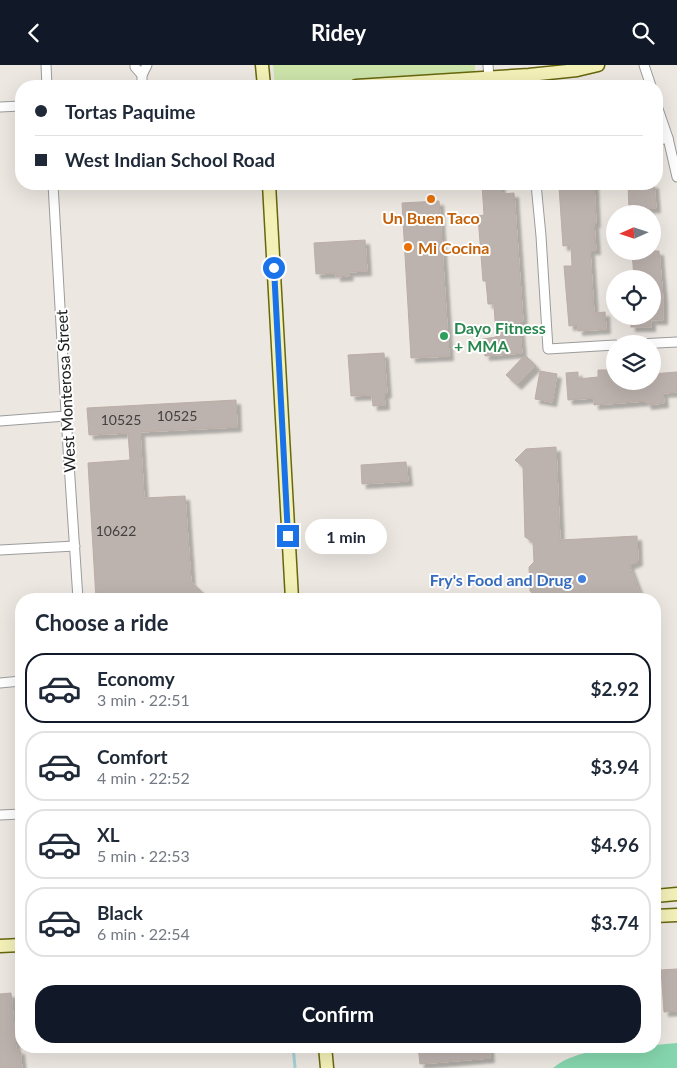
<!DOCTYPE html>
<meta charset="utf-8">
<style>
body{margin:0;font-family:Lato,sans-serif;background:#f2f2f3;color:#1f2937;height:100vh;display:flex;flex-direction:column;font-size:19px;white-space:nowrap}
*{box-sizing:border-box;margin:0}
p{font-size:16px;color:#747a83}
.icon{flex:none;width:28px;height:28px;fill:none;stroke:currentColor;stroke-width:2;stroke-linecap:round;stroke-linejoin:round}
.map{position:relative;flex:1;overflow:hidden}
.details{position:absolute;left:15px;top:528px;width:646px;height:460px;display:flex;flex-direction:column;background:#fff;border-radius:20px;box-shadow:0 5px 20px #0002}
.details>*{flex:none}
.banner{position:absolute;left:15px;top:15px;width:648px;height:110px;border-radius:20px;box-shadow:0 5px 20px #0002;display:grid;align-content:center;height:110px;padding:0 20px;background:#fff}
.needle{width:32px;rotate:267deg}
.tools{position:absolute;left:606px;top:140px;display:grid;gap:10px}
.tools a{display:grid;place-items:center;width:55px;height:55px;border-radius:50%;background:#fff;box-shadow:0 5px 20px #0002;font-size:25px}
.end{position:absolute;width:22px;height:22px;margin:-11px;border:6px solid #1a73e8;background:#fff;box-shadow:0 0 0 2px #fff}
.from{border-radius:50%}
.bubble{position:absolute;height:35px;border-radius:18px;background:#fff;box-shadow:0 5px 20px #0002;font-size:16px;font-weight:700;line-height:35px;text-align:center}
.banner b{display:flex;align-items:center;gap:18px;height:48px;font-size:19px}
.banner b+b{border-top:1px solid #e0e1e3}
.banner i{width:12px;height:12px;background:#1f2937}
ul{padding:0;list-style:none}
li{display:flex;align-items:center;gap:15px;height:70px;margin:0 10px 8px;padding:0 10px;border:2px solid #e0e1e3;border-radius:20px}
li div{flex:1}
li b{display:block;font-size:19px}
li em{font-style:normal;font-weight:700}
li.selected{border-color:#111827}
li>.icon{width:45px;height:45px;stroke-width:1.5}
h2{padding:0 20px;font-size:22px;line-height:60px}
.cta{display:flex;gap:10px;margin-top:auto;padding:10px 20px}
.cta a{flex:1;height:58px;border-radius:20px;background:#111827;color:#fff;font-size:20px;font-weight:700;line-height:58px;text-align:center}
header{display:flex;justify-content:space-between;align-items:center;height:65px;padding:0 20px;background:#111827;color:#fff;font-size:22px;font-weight:700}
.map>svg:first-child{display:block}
.grass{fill:#cce3aa}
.pitch{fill:#85d6ae}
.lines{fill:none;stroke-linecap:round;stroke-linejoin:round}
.stream{stroke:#a5d1d7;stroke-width:3}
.building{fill:#bcb2ae;stroke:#bcada5;filter:url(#shadow)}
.street-casing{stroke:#9c9c9c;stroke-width:11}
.secondary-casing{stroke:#67670d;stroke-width:15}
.street{stroke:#fff;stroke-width:9}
.secondary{stroke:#f3f0b8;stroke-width:12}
.route{stroke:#1a73e8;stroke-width:6}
.food-dot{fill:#e8710a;stroke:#fff;stroke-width:2}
.leisure-dot{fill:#2e9e5b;stroke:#fff;stroke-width:2}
.shop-dot{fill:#3f7fe0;stroke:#fff;stroke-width:2}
.labels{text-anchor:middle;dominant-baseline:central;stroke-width:4;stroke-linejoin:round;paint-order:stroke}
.number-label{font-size:14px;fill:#434140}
.food-label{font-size:16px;font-weight:bold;fill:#c56008;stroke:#fff}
.leisure-label{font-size:16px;font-weight:bold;fill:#27864d;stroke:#fff;text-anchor:start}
.street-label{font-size:16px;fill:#1b1b1b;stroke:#fff}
.shop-label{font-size:16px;font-weight:bold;fill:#366cbe;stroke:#fff;text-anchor:end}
</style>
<header><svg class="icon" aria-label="back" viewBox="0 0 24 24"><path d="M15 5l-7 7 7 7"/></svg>Ridey<svg class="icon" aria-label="search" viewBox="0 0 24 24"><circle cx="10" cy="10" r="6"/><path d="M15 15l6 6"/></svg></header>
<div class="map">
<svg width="677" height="1003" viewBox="0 0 677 1003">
<defs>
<filter id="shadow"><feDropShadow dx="4.5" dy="4.5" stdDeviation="1" flood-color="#0004"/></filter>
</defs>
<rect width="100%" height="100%" fill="#ece7e1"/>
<!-- grass -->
<polygon class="grass" points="273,0 475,0 475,13 356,21 275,21"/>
<!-- pitch -->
<path class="pitch" d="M 677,978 L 677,1003 L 553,1003 C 558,999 564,995 570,993 C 594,983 629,981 655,981 L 655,980 Z"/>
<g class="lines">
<!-- stream -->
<polyline class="stream" points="293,981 295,1003"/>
</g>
<!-- building -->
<g class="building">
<polygon points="482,119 500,119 502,129 514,128 523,256 519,256 522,288 485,291 483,274 496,272 494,239 488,239 486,216 483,216 478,151 484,150"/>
<polygon points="571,119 594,119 596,158 594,158 596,185 590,185 594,248 605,247 606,264 578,266 578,260 569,261 564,201 572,201 571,180 563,181 559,122 571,121"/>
<polygon points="628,119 654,119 656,143 629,145"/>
<polygon points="439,136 449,291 411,293 402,138"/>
<polygon points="365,175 367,206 348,207 349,211 336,212 336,208 316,209 314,178"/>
<polygon points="632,186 659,186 663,234 663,255 652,255 652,214 634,214"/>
<rect x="631" y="251" width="20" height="11"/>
<polygon points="384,288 387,328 384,329 385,340 373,341 372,330 351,331 348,290"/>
<polygon points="525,290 536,301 517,320 506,310"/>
<polygon points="598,305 610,305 610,316 652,316 652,309 677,307 677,327 663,328 664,338 647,340 646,336 594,340 594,333 568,335 566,308 578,307 578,314 598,312"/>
<polygon points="540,306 557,309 552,337 535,334"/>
<polygon points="236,335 237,362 140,367 144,433 185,431 191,517 210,534 96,534 88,398 130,395 128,368 89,370 87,343"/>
<polygon points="556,382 560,475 637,471 638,496 629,500 642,534 535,534 535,531 530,526 529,502 534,497 533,477 525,472 523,402 515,395 526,384"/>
<polygon points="406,397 408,416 362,419 361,400"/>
<polygon points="677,904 677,946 664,947 661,905"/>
<polygon points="11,928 16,985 20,985 22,1003 0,1003 0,929"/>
<polygon points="418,981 489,981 490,993 420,999"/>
</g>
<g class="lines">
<defs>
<g id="street">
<polyline points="46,0 47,21"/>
<polyline points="135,0 135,2 142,10"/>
<polyline points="488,0 489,12"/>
<polyline points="644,0 651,21"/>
<polyline points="142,21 142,10 147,0"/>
<polyline points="656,38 668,73 677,112"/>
<polyline points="0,42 21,41"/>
<polyline points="656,76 668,73"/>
<polyline points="53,119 68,383 78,534"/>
<polyline points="536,119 541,171 548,284 615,280"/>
<polyline points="638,279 677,277"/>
<polyline points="0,356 66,351"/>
<polyline points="0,485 75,481"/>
<polyline points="0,618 21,616"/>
<polyline points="0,750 21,749"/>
</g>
<g id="secondary">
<polyline points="262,0 264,21"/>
<polyline points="356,21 529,10 577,5 598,0"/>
<polyline points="269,119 292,534"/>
<polyline points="655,831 677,829"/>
<polyline points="655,851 677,850"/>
<polyline points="0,881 21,880"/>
<polyline points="325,981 327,1003"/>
</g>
</defs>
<!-- street casing -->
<use href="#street" class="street-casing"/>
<!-- secondary casing -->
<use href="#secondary" class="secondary-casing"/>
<!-- street -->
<use href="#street" class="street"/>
<!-- secondary -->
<use href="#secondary" class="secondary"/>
</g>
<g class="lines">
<!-- route -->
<polyline class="route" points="274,203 288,471"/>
</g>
<!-- markers -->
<g class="food-dot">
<circle cx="431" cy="134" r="5"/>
<circle cx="408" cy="182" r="5"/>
</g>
<circle class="leisure-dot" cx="444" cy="271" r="5"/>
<circle class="shop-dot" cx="582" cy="514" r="5"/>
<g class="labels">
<!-- number labels -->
<g class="number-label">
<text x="177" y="350">10525</text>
<text x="121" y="354">10525</text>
<text x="116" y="465">10622</text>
</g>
<!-- food labels -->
<g class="food-label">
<text x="431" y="152">Un Buen Taco</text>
<text x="418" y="182" text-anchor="start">Mi Cocina</text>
</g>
<!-- leisure labels -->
<g class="leisure-label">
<text x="454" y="262">Dayo Fitness<tspan x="454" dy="18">+ MMA</tspan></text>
</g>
<!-- street labels -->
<g class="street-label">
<text transform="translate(65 326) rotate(-93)">West Monterosa Street</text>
</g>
<!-- shop labels -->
<g class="shop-label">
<text x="572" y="514">Fry's Food and Drug</text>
</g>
</g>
</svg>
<div class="tools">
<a><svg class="needle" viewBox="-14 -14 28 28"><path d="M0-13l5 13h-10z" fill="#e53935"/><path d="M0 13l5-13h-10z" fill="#747a83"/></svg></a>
<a><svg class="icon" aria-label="locate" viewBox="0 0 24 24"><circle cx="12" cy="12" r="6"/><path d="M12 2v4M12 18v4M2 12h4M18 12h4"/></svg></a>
<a><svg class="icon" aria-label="layers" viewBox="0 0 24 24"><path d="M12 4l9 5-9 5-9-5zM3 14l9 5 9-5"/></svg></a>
</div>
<i class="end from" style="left:274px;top:203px"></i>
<i class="end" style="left:288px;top:471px"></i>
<div class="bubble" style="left:305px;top:454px;width:82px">1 min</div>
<div class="banner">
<b><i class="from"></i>Tortas Paquime</b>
<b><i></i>West Indian School Road</b>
</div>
<section class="details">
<h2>Choose a ride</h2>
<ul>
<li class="selected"><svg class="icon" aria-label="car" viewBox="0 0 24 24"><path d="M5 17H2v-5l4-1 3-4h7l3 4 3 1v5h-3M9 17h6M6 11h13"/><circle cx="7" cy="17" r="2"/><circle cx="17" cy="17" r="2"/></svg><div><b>Economy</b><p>3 min · 22:51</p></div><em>$2.92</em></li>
<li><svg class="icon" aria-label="car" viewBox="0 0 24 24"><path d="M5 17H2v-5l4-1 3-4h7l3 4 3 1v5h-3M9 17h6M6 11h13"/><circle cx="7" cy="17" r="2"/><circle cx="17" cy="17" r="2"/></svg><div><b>Comfort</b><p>4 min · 22:52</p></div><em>$3.94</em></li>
<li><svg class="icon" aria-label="car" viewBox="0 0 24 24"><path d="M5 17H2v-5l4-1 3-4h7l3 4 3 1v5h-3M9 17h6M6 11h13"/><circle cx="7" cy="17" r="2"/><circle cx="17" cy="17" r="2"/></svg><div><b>XL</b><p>5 min · 22:53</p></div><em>$4.96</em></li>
<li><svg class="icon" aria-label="car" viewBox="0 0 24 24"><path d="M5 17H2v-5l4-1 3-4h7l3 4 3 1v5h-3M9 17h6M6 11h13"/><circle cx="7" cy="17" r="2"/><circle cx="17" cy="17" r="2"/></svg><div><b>Black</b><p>6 min · 22:54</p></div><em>$3.74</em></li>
</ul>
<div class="cta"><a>Confirm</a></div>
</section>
</div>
